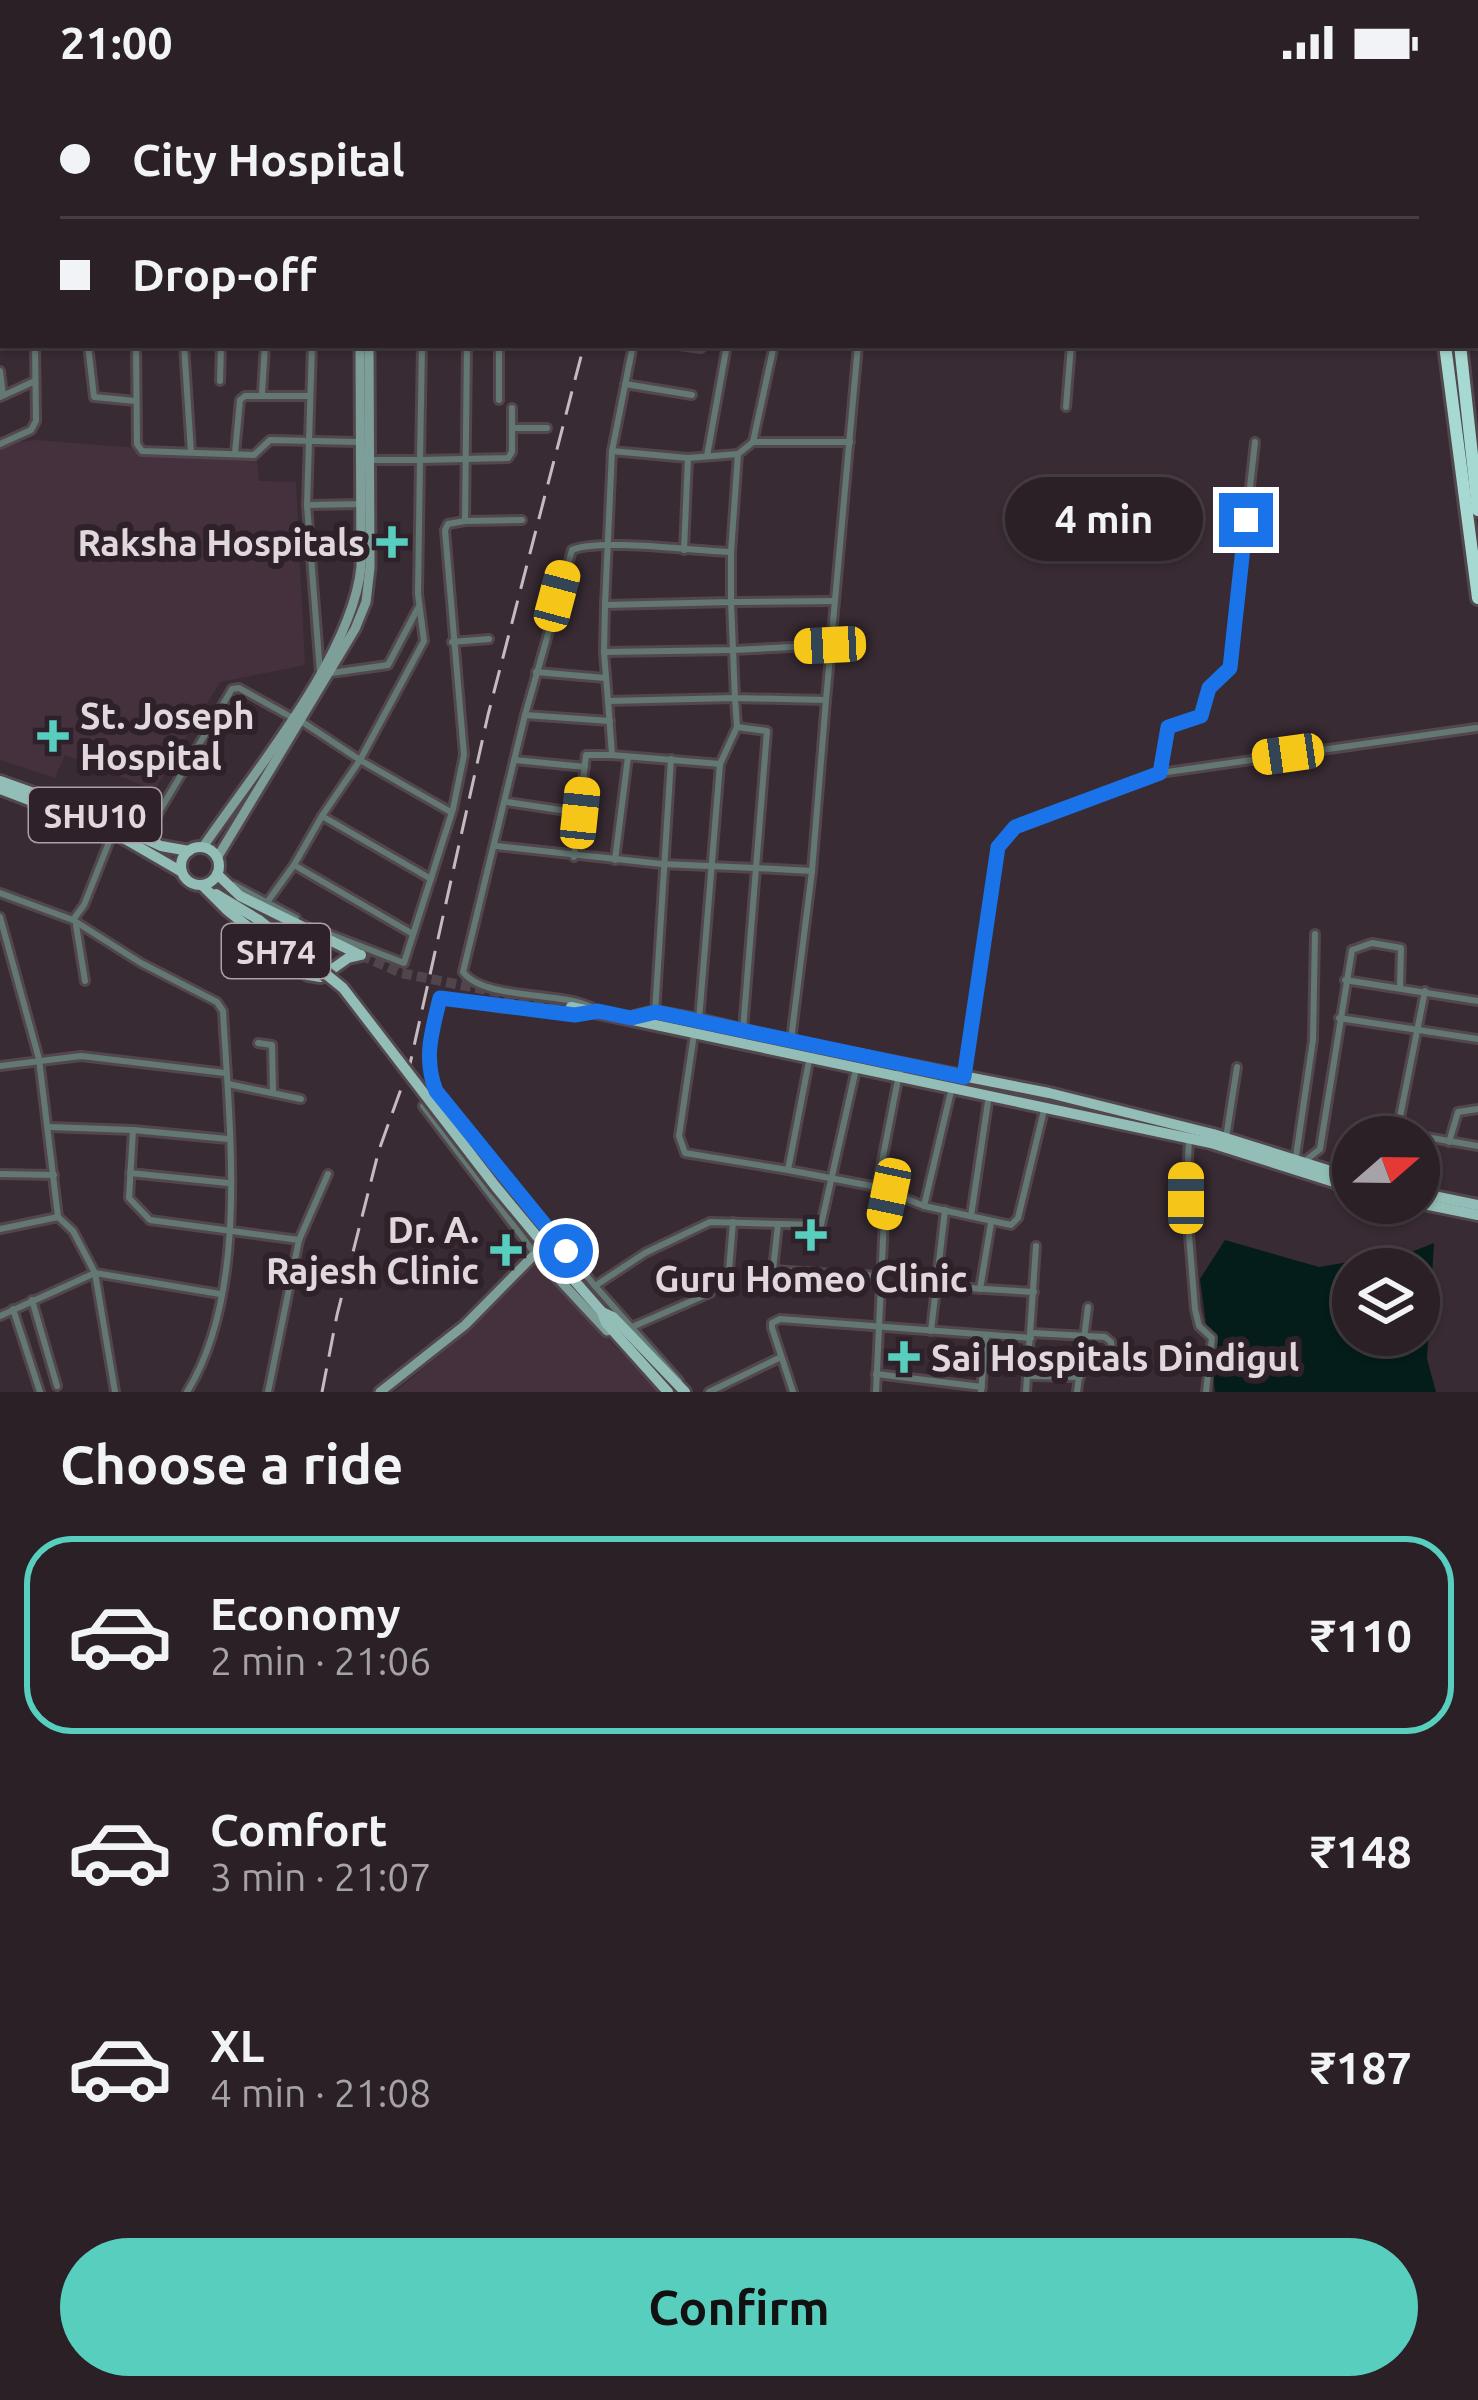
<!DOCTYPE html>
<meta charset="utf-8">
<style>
body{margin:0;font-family:Ubuntu,sans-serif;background:#362d32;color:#f1f3f6;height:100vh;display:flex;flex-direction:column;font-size:45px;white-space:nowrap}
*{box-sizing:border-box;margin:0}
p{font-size:39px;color:#a5a3a7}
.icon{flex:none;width:66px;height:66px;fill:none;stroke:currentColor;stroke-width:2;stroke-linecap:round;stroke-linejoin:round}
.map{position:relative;height:1308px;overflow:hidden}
.panel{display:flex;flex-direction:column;background:#2a2026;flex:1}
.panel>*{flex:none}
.top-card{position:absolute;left:0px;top:0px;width:1479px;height:264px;box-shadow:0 3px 9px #0004,0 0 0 3px #463e43;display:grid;align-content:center;height:264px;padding:0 60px;background:#2a2026}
.needle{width:78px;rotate:70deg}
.tools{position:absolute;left:1332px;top:1032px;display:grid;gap:24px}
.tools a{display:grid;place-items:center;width:108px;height:108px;border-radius:50%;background:#2a2026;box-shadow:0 3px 9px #0004,0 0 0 3px #463e43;font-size:60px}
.end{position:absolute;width:54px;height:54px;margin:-27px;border:15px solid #1a73e8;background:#fff;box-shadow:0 0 0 6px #fff}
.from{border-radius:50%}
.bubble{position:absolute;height:84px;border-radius:42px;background:#2a2026;box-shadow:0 3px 9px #0004,0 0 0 3px #463e43;font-size:39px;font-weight:700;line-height:84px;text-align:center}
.car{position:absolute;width:36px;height:72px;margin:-36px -18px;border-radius:15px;box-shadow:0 0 9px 3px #0007;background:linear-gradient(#f5c518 24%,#345 0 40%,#f5c518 0 76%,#345 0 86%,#f5c518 0)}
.top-card b{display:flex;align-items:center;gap:42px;height:114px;font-size:45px}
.top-card b+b{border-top:3px solid #463e43}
.top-card i{width:30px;height:30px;background:#f1f3f6}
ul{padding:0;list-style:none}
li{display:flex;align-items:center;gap:36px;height:198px;margin:0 24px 18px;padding:0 36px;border:6px solid transparent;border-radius:48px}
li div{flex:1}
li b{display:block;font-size:45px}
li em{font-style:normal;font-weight:700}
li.selected{border-color:#58cebf}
li>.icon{width:108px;height:108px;stroke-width:1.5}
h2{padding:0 60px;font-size:54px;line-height:144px}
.button{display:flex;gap:24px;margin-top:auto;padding:24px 60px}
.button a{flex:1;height:138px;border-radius:72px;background:#58cebf;color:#111;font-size:48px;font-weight:700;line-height:138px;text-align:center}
.status{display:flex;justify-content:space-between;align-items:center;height:84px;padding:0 60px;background:#2a2026;direction:ltr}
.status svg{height:33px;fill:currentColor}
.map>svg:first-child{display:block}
.built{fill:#44313d}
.water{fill:#041d1a;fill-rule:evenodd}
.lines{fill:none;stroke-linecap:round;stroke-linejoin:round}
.primary-tunnel{stroke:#51454c;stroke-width:10;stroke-dasharray:10 5;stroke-linecap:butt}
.street-casing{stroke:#53474e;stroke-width:12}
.secondary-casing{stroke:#53474e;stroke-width:15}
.primary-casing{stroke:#53474e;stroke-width:16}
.highway-casing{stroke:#53474e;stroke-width:18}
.street{stroke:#637773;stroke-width:6}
.secondary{stroke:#7e9f99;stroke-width:9}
.primary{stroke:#93bdb7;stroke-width:10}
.highway{stroke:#a6d9d1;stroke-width:12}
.rail{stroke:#c4bac0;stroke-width:3;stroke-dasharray:24 12;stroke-linecap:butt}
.primary-bridge-casing{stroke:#53474e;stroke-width:16;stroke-linecap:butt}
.primary-bridge{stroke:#93bdb7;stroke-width:10}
.route{stroke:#1a73e8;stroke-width:15}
.poi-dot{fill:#58cebf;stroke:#2e2129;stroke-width:4.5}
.labels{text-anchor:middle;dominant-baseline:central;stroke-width:12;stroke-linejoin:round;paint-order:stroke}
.shield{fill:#2e2129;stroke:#aba1a7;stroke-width:3}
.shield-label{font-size:33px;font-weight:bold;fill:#e1d8dd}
.poi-label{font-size:36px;font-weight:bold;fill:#e1d8dd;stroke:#2e2129;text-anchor:end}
</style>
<div class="status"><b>21:00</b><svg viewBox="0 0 49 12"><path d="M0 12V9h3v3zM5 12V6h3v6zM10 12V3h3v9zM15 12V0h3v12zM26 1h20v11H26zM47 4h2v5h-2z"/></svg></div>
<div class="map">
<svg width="1478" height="1308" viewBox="0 0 1478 1308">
<rect width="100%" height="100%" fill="#382b33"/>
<!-- built -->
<g class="built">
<polygon points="35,356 257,373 259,397 296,398 305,581 220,598 155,706 65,671 55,694 0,676 0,361"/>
<polygon points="536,1180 659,1308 395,1308 472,1244"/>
</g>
<!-- water -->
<path class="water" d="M 1225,1156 L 1319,1183 L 1414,1167 L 1434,1159 L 1427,1275 L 1436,1308 L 1215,1308 L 1200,1195 ZM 1353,1185 L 1419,1185 L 1419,1251 L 1353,1251 Z"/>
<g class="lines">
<!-- primary-tunnel -->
<polyline class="primary-tunnel" points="361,871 401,889 571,923"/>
<defs>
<g id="street">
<polyline points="0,1 9,0"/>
<polyline points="37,3 38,0"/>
<polyline points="432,3 432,0"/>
<polyline points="467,3 467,0"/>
<polyline points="549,3 549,0"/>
<polyline points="593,3 594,0"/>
<polyline points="618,3 618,0"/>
<polyline points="696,3 697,0"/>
<polyline points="820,3 821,0"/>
<polyline points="859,3 859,0"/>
<polyline points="890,3 891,0"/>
<polyline points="1476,14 1478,14"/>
<polyline points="0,19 3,19"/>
<polyline points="0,44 3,43"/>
<polyline points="1476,162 1478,162"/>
<polyline points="0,221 1,86"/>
<polyline points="88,261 94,313 135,317"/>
<polyline points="136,261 137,360 142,367 254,371 270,356 358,358"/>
<polyline points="184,261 191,368"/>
<polyline points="312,261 307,421 320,588"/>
<polyline points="422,261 420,376 508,374 512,368 512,324"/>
<polyline points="467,261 465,437 522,436"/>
<polyline points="679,261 701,264"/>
<polyline points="0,287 3,311"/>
<polyline points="220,297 221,261"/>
<polyline points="625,300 692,311"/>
<polyline points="262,309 265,261"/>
<polyline points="0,313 35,297"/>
<polyline points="499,316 499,261"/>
<polyline points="1066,323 1071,261"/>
<polyline points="512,344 547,344"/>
<polyline points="753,358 774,261"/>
<polyline points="0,360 31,346 36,337 35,261"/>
<polyline points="612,367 688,374 738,370 753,358 850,358"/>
<polyline points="235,369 240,316 245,312 310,312"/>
<polyline points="707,372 727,261"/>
<polyline points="307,421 363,420"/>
<polyline points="684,466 688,374"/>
<polyline points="731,468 738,370"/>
<polyline points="605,521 604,568 733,566 731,518 833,517"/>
<polyline points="452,558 489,555"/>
<polyline points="831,561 858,261"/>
<polygon points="831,561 826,616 735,614 733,566"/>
<polyline points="604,568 608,617 735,614 737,643"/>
<polyline points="536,588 605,594"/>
<polyline points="331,589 388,581 418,524"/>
<polyline points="608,617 612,671 720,680 737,643 767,647 756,784 812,787 826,616"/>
<polyline points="525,631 610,637"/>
<polyline points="301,637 360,676 424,557 418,510 420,376 367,376"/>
<polyline points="515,676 585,683"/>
<polyline points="1160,689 1168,643 1201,632 1209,604 1230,583 1255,358"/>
<polyline points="507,718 580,729"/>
<polyline points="322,732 294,781 413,850"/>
<polyline points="143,755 232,605 239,604 291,633"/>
<polyline points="496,762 662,780 756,784 743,946"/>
<polyline points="574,773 586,671 612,671"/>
<polyline points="615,776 628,673"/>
<polyline points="431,795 322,732 360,676 449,727"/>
<polyline points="234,801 296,834"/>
<polyline points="0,809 73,836 84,821 113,748"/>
<polyline points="268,817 294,781"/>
<polyline points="0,833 39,975 58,1133"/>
<path d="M 73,836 L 141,879 L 217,918 L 223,927 C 229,1042 250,1206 187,1308"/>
<polyline points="76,841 85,897"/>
<polyline points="324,848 404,879 453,725 464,671 445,446 448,440 465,437"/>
<polyline points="1345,896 1478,917"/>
<path d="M 591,923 C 558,907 484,916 463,888 L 525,631 L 572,466 C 597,454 697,467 731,468 L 731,518 L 605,521 L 612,367 L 633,261"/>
<polyline points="655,929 671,675"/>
<polyline points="1339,934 1478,955"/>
<polyline points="699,936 720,680"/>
<polyline points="694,950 679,1052 685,1069 788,1086 809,977"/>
<polyline points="791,956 812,787"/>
<polyline points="258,959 272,961 273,1008"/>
<polyline points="0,982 81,972 225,989"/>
<polyline points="964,994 999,763 1015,743 1160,689 1476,644"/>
<polyline points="228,1000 301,1015"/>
<path d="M 436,1007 C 423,974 432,947 440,914 L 505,924 L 583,929"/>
<polyline points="50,1043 133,1046 228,1055"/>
<polyline points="133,1046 129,1114 150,1136 299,1156"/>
<polyline points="1397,1048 1478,1062"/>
<polyline points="1396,1053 1425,907"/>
<polyline points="1226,1054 1237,983"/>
<polyline points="1189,1056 1186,1114 1195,1225 1199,1242 1212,1254 1206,1308"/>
<polyline points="1449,1058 1458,1028 1478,1025"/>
<polyline points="1305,1077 1320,1065 1352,866 1372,859 1401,864 1400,904"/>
<polyline points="1295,1079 1313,956 1315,850"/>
<polyline points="788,1086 877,1103 924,1122 1011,1141 1018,1134 1045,1022"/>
<polyline points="130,1089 228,1099"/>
<polyline points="0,1090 54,1091"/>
<polyline points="877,1103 901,980"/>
<polyline points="924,1122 952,1003"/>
<polyline points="971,1132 989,1011"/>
<polyline points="778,1140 773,1186 834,1190"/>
<polyline points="0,1145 58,1133 73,1147 95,1189 220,1210"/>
<polyline points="536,1171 423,1022 436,1007 595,1202"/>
<polyline points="859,1191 882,1192"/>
<polyline points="728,1198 733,1138"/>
<polyline points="936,1202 1034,1208"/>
<polyline points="980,1205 991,1139"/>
<polyline points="32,1216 57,1302"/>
<polyline points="13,1225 40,1308"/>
<polyline points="0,1232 95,1189 115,1308"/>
<polyline points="632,1243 710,1209"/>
<polyline points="931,1247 945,1126"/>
<polyline points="1032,1249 1105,1253 1111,1258 1113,1275"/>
<polyline points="1081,1277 1142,1274"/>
<polyline points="876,1290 982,1303"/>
<polyline points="1029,1292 1080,1293"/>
<polyline points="679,1297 595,1202 645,1169 710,1138 821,1141 856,985"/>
<polyline points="268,1308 299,1156 328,1090"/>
<polyline points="709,1308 781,1273"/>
<polyline points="793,1308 772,1244 772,1239 780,1235 1031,1254"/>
<polyline points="876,1308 884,1135 889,1110"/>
<polyline points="981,1308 986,1253"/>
<polyline points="1026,1308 1036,1162"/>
<polyline points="1077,1308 1088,1223"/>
</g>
<g id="secondary">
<polyline points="108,3 108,0"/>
<polyline points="358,3 358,0"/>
<polyline points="368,3 368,0"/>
<polyline points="0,85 3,86"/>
<path d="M 203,763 C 254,688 352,572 361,483 L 360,261"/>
<polyline points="217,774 355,545 366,518 370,484 369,261"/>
<polyline points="380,1308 465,1241 533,1172 540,1175 607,1247"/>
</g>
<g id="primary">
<polyline points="0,697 87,728 161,762 189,767"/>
<polyline points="0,705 113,748 182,788"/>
<circle cx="200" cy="782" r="19"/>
<polyline points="217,790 240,812 358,870"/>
<polyline points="202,801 227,826 308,891 321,893 348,874 361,871"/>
<polyline points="216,810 259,836"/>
<polyline points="571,923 1211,1059 1353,1104"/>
<polyline points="634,933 655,928 699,936 790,958 1049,1009 1213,1050 1353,1094"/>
<polyline points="1419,1109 1478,1121"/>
<polyline points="1419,1119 1478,1131"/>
<polyline points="559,1179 602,1228 606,1239 668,1308"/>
<polyline points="602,1228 613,1233 685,1308"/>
</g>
<g id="highway">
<polyline points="1417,0 1417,3"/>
<polyline points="1434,0 1434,3"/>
<polyline points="1445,261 1478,514"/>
<polyline points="1460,261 1478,426"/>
</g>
</defs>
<!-- street casing -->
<use href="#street" class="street-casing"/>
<!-- secondary casing -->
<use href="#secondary" class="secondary-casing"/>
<!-- primary casing -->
<use href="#primary" class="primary-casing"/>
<!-- highway casing -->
<use href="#highway" class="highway-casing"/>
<!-- street -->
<use href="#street" class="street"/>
<!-- secondary -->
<use href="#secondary" class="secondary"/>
<!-- primary -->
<use href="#primary" class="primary"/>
<!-- highway -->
<use href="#highway" class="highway"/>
<!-- rail -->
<g class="rail">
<polyline points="653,3 653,0"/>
<polyline points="322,1308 337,1231 379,1066 410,980 488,631 584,261"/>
</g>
<defs>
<polyline id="primary-bridge" points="259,836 343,904 496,1103 559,1179"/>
</defs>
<!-- primary-bridge casing -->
<use href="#primary-bridge" class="primary-bridge-casing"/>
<!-- primary-bridge -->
<use href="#primary-bridge" class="primary-bridge"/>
</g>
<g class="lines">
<!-- route -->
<path class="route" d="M 566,1167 L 436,1007 C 423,974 432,947 440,914 L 575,931 L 598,927 L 631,934 L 656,928 L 964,993 L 998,763 L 1015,743 L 1160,689 L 1168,643 L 1201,632 L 1209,604 L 1230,584 L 1246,436"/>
</g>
<!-- markers -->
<g class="poi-dot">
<path d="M386 440h12v12h12v12h-12v12h-12v-12h-12v-12h12z"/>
<path d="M47 634h12v12h12v12h-12v12h-12v-12h-12v-12h12z"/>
<path d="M805 1133h12v12h12v12h-12v12h-12v-12h-12v-12h12z"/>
<path d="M500 1148h12v12h12v12h-12v12h-12v-12h-12v-12h12z"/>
<path d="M898 1255h12v12h12v12h-12v12h-12v-12h-12v-12h12z"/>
</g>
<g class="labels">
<!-- shield labels -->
<g class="shield">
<rect x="29" y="704" width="132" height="54" rx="9"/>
<rect x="222" y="840" width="108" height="54" rx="9"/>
</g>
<g class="shield-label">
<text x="95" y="731">SHU10</text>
<text x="276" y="867">SH74</text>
</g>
<!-- poi labels -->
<g class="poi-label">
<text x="365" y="458">Raksha Hospitals</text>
<text x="80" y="631" text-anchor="start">St. Joseph<tspan x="80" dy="41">Hospital</tspan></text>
<text x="479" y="1145">Dr. A.<tspan x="479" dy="41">Rajesh Clinic</tspan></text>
<text x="811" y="1194" text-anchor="middle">Guru Homeo Clinic</text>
<text x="931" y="1273" text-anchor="start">Sai Hospitals Dindigul</text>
</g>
</g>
</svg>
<div class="tools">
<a><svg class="needle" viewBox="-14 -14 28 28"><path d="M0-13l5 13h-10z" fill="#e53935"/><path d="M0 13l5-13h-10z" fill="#a5a3a7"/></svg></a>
<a><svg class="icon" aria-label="layers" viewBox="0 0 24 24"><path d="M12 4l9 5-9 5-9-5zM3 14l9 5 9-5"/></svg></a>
</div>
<i class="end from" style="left:566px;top:1167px"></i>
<i class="end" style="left:1246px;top:436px"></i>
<div class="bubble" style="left:1005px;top:393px;width:198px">4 min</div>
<i class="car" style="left:557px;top:512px;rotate:15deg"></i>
<i class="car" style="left:830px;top:561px;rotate:267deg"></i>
<i class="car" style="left:1288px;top:670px;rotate:262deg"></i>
<i class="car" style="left:580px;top:729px;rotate:6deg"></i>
<i class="car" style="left:889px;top:1110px;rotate:192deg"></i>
<i class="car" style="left:1186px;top:1114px;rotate:0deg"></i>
<div class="top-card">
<b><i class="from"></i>City Hospital</b>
<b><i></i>Drop-off</b>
</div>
</div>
<section class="panel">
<h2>Choose a ride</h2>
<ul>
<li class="selected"><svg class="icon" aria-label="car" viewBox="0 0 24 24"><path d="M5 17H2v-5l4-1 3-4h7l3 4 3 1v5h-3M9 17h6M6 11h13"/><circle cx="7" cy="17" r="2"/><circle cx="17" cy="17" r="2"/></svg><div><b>Economy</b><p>2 min · 21:06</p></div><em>₹110</em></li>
<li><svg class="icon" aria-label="car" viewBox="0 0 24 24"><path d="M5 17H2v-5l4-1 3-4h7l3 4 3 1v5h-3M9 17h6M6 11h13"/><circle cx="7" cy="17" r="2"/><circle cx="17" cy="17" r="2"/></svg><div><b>Comfort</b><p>3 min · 21:07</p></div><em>₹148</em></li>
<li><svg class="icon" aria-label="car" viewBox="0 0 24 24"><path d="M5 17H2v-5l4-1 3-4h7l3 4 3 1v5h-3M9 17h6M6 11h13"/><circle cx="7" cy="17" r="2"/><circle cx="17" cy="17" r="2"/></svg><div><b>XL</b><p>4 min · 21:08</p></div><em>₹187</em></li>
</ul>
<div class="button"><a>Confirm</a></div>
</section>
